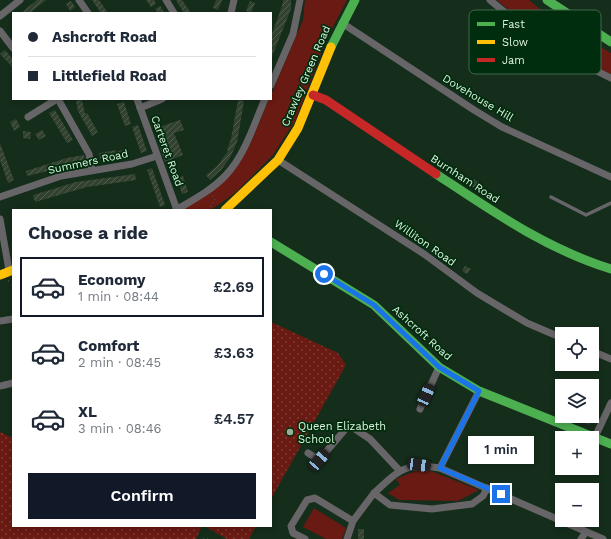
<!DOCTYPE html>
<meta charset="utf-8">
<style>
body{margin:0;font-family:"Work Sans",sans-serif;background:#f2f2f3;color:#1f2937;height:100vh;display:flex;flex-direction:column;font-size:15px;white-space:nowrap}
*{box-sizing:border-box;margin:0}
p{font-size:13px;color:#747a83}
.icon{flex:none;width:22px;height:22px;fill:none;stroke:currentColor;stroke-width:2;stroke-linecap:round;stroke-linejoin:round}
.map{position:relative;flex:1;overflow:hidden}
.sheet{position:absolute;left:12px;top:209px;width:260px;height:318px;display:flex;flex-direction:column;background:#fff;border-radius:0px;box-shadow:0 2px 6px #0003}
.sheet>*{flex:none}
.hud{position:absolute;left:12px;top:12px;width:260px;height:88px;border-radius:0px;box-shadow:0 2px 6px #0003;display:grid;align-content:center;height:88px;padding:0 16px;background:#fff}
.buttons{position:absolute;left:555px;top:327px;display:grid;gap:8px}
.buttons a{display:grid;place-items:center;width:44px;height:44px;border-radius:0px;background:#fff;box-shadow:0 2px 6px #0003;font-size:20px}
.end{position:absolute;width:18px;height:18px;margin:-9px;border:5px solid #1a73e8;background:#fff;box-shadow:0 0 0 2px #fff}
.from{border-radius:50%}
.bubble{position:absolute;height:28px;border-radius:0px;background:#fff;box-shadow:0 2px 6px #0003;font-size:13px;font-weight:600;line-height:28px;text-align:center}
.car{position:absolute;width:12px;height:24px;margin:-12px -6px;border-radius:5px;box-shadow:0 0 3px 1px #0007;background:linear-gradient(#222 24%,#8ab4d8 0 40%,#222 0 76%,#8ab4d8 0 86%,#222 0)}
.hud b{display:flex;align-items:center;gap:14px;height:38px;font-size:15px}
.hud b+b{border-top:1px solid #e0e1e3}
.hud i{width:10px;height:10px;background:#1f2937}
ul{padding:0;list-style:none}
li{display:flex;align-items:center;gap:12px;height:60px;margin:0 8px 6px;padding:0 8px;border:2px solid transparent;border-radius:0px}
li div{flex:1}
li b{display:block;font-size:15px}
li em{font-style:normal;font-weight:600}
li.on{border-color:#111827}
li>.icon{width:36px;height:36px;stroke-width:1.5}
h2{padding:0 16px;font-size:18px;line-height:48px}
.button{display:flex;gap:8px;margin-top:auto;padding:8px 16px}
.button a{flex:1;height:46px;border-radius:0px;background:#111827;color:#fff;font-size:16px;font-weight:600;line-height:46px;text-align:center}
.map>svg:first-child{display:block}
.green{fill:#691a12}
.park{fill:url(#park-dots)}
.building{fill:url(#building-hatch)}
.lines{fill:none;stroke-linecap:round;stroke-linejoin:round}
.path{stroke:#5e6360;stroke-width:1;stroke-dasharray:1 3;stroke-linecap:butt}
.lane{stroke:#676568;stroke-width:3.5}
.street{stroke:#676568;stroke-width:7}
.fast{stroke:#4caf50;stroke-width:9}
.slow{stroke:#ffc107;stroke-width:9}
.jam{stroke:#c62828;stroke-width:9}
.route{stroke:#1a73e8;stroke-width:5}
.poi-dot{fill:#96ae9a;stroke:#002d0d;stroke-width:1.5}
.labels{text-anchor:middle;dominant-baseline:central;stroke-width:3.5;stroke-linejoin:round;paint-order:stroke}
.street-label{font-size:11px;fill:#dcf4df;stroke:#002d0d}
.poi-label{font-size:11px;fill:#dcf4df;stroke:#002d0d;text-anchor:start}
.key{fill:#002d0d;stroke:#42694c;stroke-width:1}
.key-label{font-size:11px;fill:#dcf4df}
</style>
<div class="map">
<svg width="611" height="539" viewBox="0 0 611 539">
<defs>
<pattern id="park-dots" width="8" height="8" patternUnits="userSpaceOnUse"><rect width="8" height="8" fill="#691a12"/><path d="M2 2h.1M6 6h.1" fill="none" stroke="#7e3c34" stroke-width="1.8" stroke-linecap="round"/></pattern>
<pattern id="building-hatch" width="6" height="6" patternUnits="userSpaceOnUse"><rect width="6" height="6" fill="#334230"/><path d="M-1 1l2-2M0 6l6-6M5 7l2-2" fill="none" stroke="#505e4e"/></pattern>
</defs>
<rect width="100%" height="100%" fill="#152d1b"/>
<!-- green -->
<g class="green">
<path d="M 305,0 L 347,0 L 326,40 L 296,119 L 273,155 L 235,193 L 211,210 L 180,210 C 199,199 222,187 236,168 C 251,148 259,122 269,99 L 271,99 L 271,95 L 303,20 Z"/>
<path d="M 497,0 L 529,0 L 550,17 L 611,53 L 611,74 C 570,54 532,30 497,0 Z"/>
<polygon points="423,468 479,490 458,501 399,500 388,493 400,485 396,479"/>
<polygon points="314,508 346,528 342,539 326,539 303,527"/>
</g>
<!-- park -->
<g class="park">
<polygon points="271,322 338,353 346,365 271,499"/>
<polygon points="0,432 13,438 13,526 202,526 196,539 0,539"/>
<polygon points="204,526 256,526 249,539 227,539"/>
</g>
<!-- building -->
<g class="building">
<polygon points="37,0 46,0 30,13 21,13"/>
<polygon points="92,0 99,0 108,13 101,13"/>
<polygon points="146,0 154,0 156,4 151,7"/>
<polygon points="176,0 182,0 191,13 184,13"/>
<polygon points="216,0 222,0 218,10 213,8"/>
<polygon points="283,0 291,0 291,9 271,59 271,36 282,6"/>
<polygon points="71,1 75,7 70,11 66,4"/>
<polygon points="250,1 255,3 251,13 246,11"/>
<polygon points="160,6 162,9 164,13 158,13 155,9"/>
<polygon points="5,50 13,59 13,68 0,54"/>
<polygon points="82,100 85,114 87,113 98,132 92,136 78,111 76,101"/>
<polygon points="238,100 244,101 237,142 230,158 221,170 210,180 206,175 217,166 228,151 227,150 231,139"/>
<polygon points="124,102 131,124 125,126 117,104"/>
<polygon points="55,110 73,140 67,143 49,113"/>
<polygon points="16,119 20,127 14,131 10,122"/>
<polygon points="180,120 184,130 174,133 183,155 165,162 159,145 162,143 156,128"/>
<polygon points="138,125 147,151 141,153 132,127"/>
<polygon points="42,130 46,136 39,140 35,134"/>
<polygon points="23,131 31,132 30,139 23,138"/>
<polygon points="0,143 14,180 8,183 0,160"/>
<polygon points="126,149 128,154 100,159 99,153 116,150 116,152"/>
<polygon points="84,155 85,162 27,176 26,171 67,158"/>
<polygon points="152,168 165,205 160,207 147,170"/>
<polygon points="135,174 136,180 87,187 35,202 33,195 76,182"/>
<polygon points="183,176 188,192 182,194 177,178"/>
<polygon points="474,179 484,186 480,192 470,185"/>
<polygon points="465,266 471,269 467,274 462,271"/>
<polygon points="571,416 585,416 591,419 589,425"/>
<rect x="358" y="529" width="6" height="10"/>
</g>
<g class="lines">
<!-- path -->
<g class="path">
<polyline points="208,210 215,200 212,195"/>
<polyline points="8,281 13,280"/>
<polyline points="203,539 209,539"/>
</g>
<!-- lane -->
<g class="lane">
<polyline points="551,197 586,215 611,203"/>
<polyline points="565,424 568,416"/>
</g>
<!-- street -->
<g class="street">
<polyline points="79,0 88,13"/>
<polyline points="166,0 174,13"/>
<path d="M 490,0 C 528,32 566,57 611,78"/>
<polyline points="231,13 234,0"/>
<polyline points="0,16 20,0"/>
<polyline points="342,23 474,110 502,127 611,177"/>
<polyline points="0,31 13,48"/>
<polyline points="271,85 293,34 300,0"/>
<polyline points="58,99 89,154 92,170"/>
<polyline points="137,99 177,210"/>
<polyline points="140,108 162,99"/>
<polyline points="28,117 57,99"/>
<polyline points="278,160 424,254 477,293 527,323 562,338"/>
<polyline points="0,197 61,176 132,164 157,156"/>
<path d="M 176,210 C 193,200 212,190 226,175 C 245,155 254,124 265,99"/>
<polyline points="0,219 9,270"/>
<polyline points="0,321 13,319"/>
<polyline points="592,351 611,359"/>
<polyline points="0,386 13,383"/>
<polyline points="420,409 439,367"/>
<polyline points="595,437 611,403"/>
<polyline points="308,453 319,460 349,425 370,439 399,470"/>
<polyline points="440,468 479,391"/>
<path d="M 374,493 C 400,470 402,463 440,468 L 603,539"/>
<polyline points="305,539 293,533 291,526 307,500 315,498 353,521"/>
<polyline points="347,539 353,521 374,493 390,505 432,509 472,504 483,496 487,488"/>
<polyline points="581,539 586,532"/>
</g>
<!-- fast -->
<g class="fast">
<polyline points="547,0 611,42"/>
<polyline points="331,47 355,0"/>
<path d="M 436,174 C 492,211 546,249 611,269"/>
<polyline points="271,242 374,305 439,367 479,391 611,444"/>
</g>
<!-- slow -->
<g class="slow">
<polyline points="225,210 278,160 298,128 331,47"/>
<polyline points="0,275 13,270"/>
</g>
<!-- jam -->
<polyline class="jam" points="313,95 326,100 436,174"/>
</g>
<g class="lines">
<!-- route -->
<polyline class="route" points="324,274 374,305 439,367 479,391 440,468 501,494"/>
</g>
<!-- markers -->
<circle class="poi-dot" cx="290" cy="432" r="4"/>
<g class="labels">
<!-- street labels -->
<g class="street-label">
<text transform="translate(306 76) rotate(-67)">Crawley Green Road</text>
<text transform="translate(478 98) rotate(31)">Dovehouse Hill</text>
<text transform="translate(167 151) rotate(70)">Carteret Road</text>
<text transform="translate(88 162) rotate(-12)">Summers Road</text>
<text transform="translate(465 179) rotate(33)">Burnham Road</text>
<text transform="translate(425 243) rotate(35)">Williton Road</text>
<text transform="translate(422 333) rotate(42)">Ashcroft Road</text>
</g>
<!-- poi labels -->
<g class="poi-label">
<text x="298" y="426">Queen Elizabeth<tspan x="298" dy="13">School</tspan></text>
</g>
</g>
<!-- legend -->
<rect x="469" y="10" width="132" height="64" rx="6" class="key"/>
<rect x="477" y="22" width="18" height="4" fill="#4caf50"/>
<rect x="477" y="40" width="18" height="4" fill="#ffc107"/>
<rect x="477" y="58" width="18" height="4" fill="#c62828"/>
<g class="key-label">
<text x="502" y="28">Fast</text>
<text x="502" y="46">Slow</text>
<text x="502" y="64">Jam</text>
</g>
</svg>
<div class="buttons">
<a><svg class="icon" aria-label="locate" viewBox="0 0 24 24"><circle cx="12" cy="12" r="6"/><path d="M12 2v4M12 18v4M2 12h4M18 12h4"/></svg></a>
<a><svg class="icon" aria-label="layers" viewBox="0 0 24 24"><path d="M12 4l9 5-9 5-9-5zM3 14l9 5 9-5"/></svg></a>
<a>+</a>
<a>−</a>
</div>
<i class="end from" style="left:324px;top:274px"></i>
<i class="end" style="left:501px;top:494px"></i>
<div class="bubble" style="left:468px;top:436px;width:66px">1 min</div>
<i class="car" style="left:426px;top:395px;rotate:24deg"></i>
<i class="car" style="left:319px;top:460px;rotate:41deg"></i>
<i class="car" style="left:419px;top:465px;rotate:97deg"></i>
<div class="hud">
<b><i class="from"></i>Ashcroft Road</b>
<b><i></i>Littlefield Road</b>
</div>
<section class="sheet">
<h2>Choose a ride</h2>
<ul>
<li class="on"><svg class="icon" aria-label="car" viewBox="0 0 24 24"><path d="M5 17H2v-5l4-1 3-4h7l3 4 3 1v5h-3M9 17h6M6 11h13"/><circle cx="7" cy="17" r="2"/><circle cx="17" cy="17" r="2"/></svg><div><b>Economy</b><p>1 min · 08:44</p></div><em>£2.69</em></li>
<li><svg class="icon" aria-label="car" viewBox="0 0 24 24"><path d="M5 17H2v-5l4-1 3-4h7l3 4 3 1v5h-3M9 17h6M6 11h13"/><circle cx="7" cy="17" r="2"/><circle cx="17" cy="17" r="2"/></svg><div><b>Comfort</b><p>2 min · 08:45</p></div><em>£3.63</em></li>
<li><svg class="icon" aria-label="car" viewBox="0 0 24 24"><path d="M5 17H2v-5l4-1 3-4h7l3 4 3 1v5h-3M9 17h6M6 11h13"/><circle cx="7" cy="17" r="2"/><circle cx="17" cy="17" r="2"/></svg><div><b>XL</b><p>3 min · 08:46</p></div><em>£4.57</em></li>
</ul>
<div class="button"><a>Confirm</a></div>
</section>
</div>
